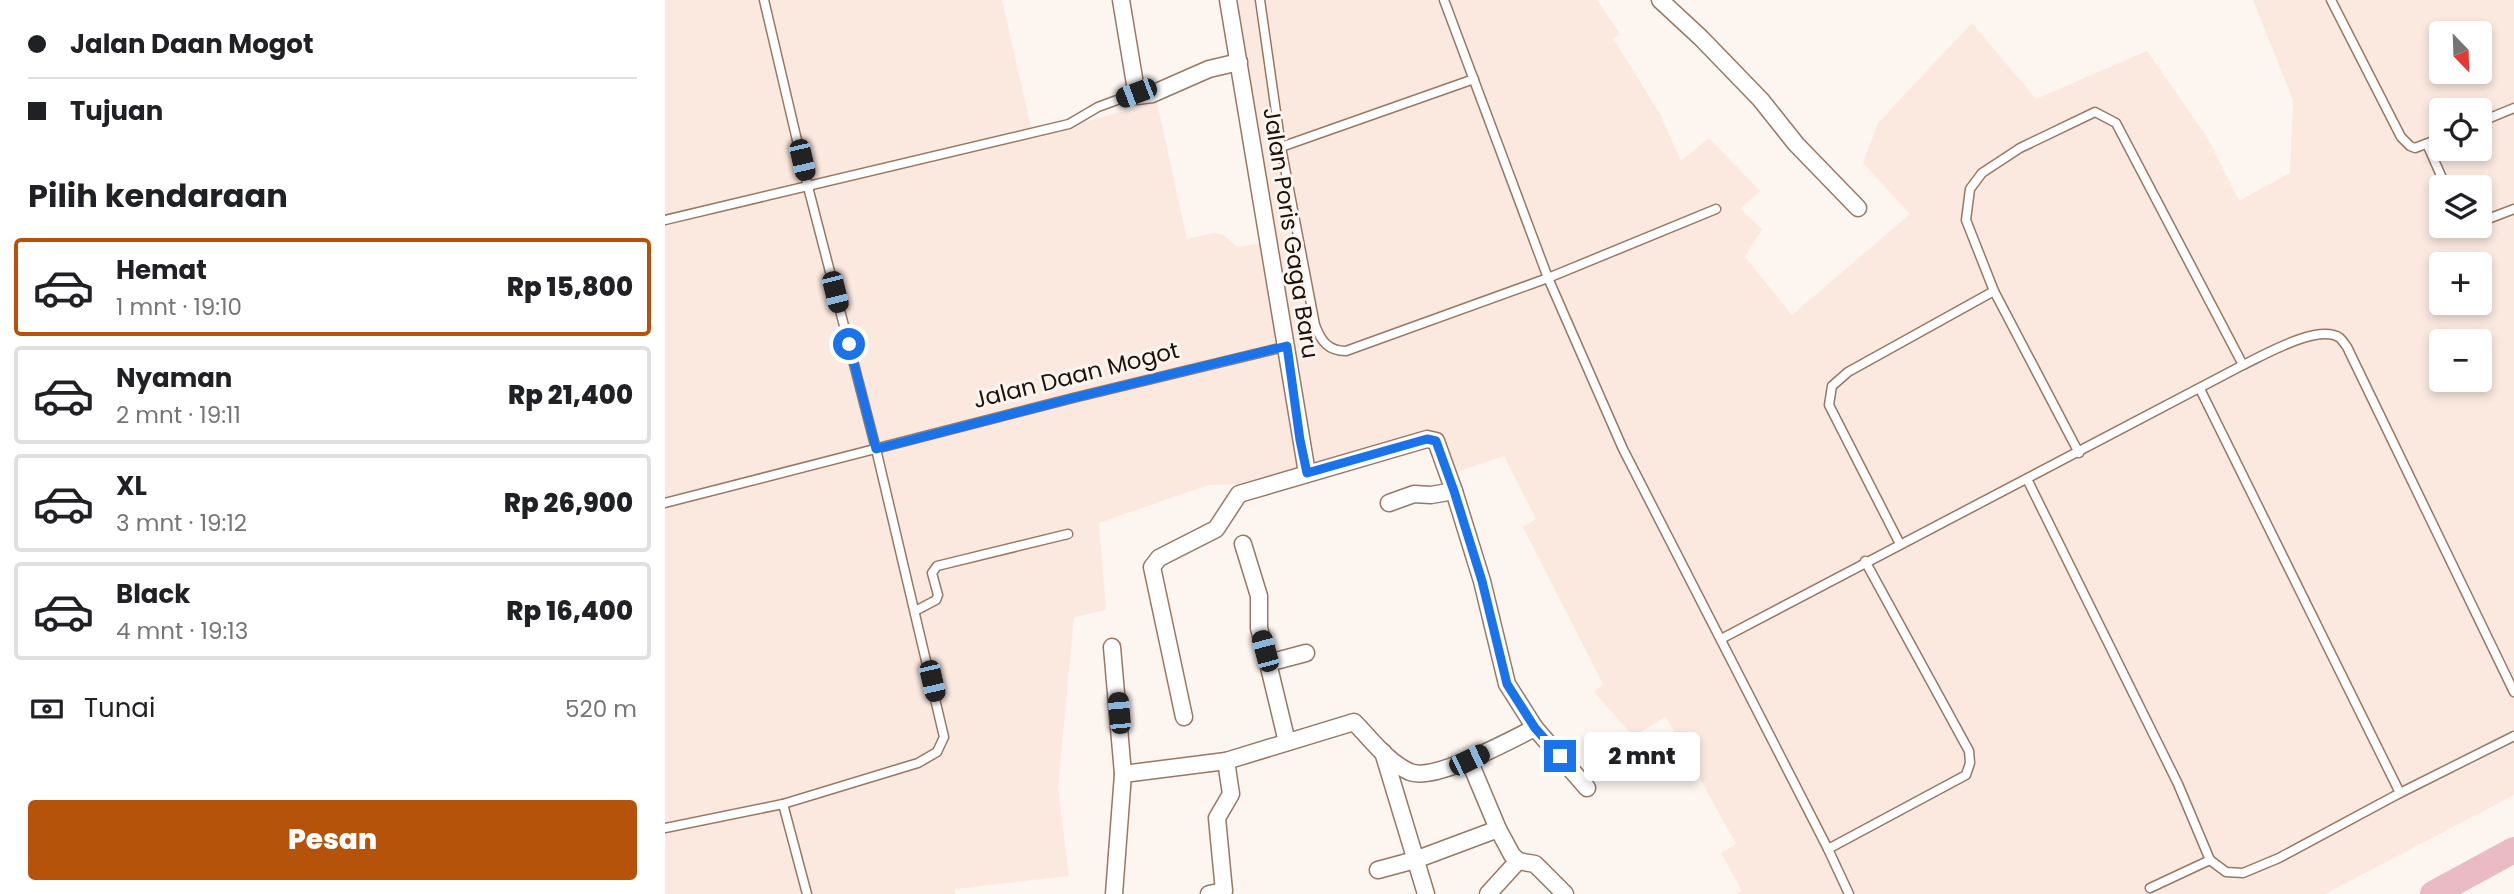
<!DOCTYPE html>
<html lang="id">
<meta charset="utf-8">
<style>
body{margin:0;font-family:Poppins,sans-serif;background:#f6f6f6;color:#202124;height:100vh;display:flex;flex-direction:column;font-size:26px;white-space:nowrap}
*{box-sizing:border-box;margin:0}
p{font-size:23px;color:#757577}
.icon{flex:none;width:38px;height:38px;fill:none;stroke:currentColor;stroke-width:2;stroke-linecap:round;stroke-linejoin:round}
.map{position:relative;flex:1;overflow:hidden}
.details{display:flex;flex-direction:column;background:#fff;width:665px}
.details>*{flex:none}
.banner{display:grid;align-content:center;height:154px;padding:0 28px;background:#fff}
.needle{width:46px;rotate:157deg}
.controls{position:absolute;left:1764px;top:21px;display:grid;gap:14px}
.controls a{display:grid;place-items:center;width:63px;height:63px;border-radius:7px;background:#fff;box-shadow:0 4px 10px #0003;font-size:35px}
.end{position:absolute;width:32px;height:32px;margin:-16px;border:9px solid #1a73e8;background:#fff;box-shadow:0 0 0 4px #fff}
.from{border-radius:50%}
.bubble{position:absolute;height:49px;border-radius:7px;background:#fff;box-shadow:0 4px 10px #0003;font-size:23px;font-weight:800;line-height:49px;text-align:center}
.car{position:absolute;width:21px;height:42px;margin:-21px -10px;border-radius:9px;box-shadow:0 0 5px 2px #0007;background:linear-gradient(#222 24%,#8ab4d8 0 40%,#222 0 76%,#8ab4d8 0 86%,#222 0)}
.banner b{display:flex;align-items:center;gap:24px;height:66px;font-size:26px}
.banner b+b{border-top:2px solid #e0e0e0}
.banner i{width:18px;height:18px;background:#202124}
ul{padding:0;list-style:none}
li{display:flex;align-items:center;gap:21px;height:98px;margin:0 14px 10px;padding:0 14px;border:4px solid #e0e0e0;border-radius:7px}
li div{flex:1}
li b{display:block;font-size:26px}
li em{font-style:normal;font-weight:800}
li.active{border-color:#b45309}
li>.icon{width:63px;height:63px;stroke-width:1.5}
h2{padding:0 28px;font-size:32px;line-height:84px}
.pay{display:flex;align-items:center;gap:18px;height:77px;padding:0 28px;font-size:26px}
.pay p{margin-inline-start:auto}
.primary-button{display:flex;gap:14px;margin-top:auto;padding:14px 28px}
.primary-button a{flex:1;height:80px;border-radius:7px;background:#b45309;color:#fff;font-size:28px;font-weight:800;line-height:80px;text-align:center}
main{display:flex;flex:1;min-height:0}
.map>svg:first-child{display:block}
.built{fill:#fbe9df;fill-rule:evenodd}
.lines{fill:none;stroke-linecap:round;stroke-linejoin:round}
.river{stroke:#eabac5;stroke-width:26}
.service-casing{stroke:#987864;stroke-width:11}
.minor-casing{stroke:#987864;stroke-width:19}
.service{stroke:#fff;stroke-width:8}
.minor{stroke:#fff;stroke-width:16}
.route{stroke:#1a73e8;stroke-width:9}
.labels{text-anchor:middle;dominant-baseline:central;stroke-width:6;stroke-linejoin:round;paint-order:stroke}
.street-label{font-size:23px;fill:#1d110a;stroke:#fcf5f0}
</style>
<main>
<section class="details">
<div class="banner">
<b><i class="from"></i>Jalan Daan Mogot</b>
<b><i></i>Tujuan</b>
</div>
<h2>Pilih kendaraan</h2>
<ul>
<li class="active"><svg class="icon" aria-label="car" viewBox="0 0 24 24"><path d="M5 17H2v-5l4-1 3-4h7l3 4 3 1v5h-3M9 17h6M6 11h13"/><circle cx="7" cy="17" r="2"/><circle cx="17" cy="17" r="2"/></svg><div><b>Hemat</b><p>1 mnt · 19:10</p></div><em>Rp 15,800</em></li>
<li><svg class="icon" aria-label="car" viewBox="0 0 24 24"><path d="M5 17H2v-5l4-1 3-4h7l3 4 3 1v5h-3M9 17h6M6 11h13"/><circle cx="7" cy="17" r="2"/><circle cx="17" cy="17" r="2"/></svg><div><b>Nyaman</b><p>2 mnt · 19:11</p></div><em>Rp 21,400</em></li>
<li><svg class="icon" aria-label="car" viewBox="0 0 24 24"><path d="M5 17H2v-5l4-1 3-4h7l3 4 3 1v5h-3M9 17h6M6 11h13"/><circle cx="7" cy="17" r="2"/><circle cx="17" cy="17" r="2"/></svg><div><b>XL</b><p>3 mnt · 19:12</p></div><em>Rp 26,900</em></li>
<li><svg class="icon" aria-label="car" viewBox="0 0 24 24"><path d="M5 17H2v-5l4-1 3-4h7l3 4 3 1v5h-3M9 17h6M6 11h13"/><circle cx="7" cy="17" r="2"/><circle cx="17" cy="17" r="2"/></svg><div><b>Black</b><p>4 mnt · 19:13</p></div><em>Rp 16,400</em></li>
</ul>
<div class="pay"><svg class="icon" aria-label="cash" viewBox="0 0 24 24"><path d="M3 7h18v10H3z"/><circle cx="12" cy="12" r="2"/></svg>Tunai<p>520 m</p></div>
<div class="primary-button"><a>Pesan</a></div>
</section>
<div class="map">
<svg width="1849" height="894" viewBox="0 0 1849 894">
<rect width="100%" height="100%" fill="#fcf5f0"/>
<!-- built -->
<path class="built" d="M 0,0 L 337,0 L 368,136 L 492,102 L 522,239 L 549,233 L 558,235 L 573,247 L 610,241 L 572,0 L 932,0 L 955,34 L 948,38 L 995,114 L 1016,161 L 1044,138 L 1095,191 L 1075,209 L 1097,229 L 1080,257 L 1127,315 L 1245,214 L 1198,163 L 1213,123 L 1307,23 L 1371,99 L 1482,51 L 1542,137 L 1574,201 L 1625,173 L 1628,100 L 1588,0 L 1849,0 L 1849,795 L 1660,894 L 1071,894 L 1077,891 L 1056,853 L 1071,844 L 1001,717 L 968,736 L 929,692 L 938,684 L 858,527 L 871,519 L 839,456 L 786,474 L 775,437 L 596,484 L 543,485 L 434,523 L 441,610 L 409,617 L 393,788 L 404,876 L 290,889 L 290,894 L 0,894 ZM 1776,33 L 1815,33 L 1815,72 L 1776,72 ZM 1776,110 L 1815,110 L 1815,149 L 1776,149 ZM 1776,187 L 1815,187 L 1815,226 L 1776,226 ZM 1776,264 L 1815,264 L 1815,303 L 1776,303 ZM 1776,341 L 1815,341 L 1815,380 L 1776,380 Z"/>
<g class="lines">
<!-- river -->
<polyline class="river" points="1768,894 1849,850"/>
<defs>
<g id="service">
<path d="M 595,0 L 616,147 L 650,325 C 656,341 663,351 681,351 L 883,278 L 1051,209"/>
<polyline points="779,0 883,278 958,449 1163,849 1184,894"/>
<polyline points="1666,0 1736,137 1745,146 1750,148 1776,138"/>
<polyline points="1815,122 1849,108"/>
<polyline points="1762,144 1781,187"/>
<polyline points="616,147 809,79"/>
<polyline points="0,220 404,124 433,107 471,93"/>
<polyline points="1815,222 1849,209"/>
<polyline points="1414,453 1329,291 1301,220 1305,189 1317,173 1355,148 1430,112 1451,123 1578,365"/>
<polyline points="1362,479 1513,784 1545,860"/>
<polyline points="0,503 408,398 623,346"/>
<polyline points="1235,544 1164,405 1167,386 1183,372 1329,291"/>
<polyline points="250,611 271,600 273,595 267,573 272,566 403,534"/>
<path d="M 1056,639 L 1578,365 C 1599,355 1654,323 1675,338 C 1678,341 1680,344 1682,347 L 1849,692"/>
<polyline points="1735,793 1849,736"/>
<polyline points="118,804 142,894"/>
<polyline points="0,828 118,804 253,763 272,752 279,737 211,449 143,187 99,0"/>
<polyline points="1163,849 1301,775 1305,763 1304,751 1200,561"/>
<polyline points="1485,888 1545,860 1561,872 1578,873 1614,858 1735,793 1535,389"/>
</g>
<g id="minor">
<polyline points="456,0 472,96 487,94 544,69 574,62"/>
<polyline points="563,0 642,473"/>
<polyline points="995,0 1036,38 1096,100 1131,144 1193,208"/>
<polyline points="724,503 749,494 766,495 789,491"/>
<polyline points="578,544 594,596 594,628 603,663"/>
<polyline points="447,647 458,774 449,894"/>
<polyline points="519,717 487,567 494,558 551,529 574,494 762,439 771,441 789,491 817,581 842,684 870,728 922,788"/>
<polyline points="622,742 603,663 641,653"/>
<polyline points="718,752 761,894"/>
<polyline points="804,760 833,829 847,855 853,861 870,864 900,894"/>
<path d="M 458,774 L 561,761 L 689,722 C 706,739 722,762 745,772 C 770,782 845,740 870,728"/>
<polyline points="713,870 750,860 833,829"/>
<polyline points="544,894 559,891 552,818 566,794 561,761"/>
<polyline points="823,894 853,861"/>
</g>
</defs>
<!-- service casing -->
<use href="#service" class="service-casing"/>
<!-- minor casing -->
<use href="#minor" class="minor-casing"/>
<!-- service -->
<use href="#service" class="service"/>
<!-- minor -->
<use href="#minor" class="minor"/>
</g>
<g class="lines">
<!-- route -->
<polyline class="route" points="184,344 211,449 408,398 622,346 635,440 642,473 762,439 771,441 789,491 817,581 842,684 870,728 895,756"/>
</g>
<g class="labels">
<!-- street labels -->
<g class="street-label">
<text transform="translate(626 233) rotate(81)">Jalan Poris Gaga Baru</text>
<text transform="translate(411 375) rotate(-14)">Jalan Daan Mogot</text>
</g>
</g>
</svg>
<div class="controls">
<a><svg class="needle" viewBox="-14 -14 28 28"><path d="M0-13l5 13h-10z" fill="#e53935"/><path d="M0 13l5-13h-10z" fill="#757577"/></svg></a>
<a><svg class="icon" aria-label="locate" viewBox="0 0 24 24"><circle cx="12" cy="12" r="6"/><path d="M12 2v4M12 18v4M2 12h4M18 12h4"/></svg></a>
<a><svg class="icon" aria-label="layers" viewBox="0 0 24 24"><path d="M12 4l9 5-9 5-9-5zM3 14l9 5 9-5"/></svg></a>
<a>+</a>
<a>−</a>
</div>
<i class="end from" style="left:184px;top:344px"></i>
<i class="end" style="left:895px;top:756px"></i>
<div class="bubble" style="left:919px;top:732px;width:116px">2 mnt</div>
<i class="car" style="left:471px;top:93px;rotate:249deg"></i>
<i class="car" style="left:137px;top:160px;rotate:167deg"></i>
<i class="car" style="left:170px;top:292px;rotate:166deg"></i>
<i class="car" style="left:600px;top:651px;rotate:345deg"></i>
<i class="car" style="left:267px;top:681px;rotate:167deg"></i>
<i class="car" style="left:454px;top:713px;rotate:355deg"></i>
<i class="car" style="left:804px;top:760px;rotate:64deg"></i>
</div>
</main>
